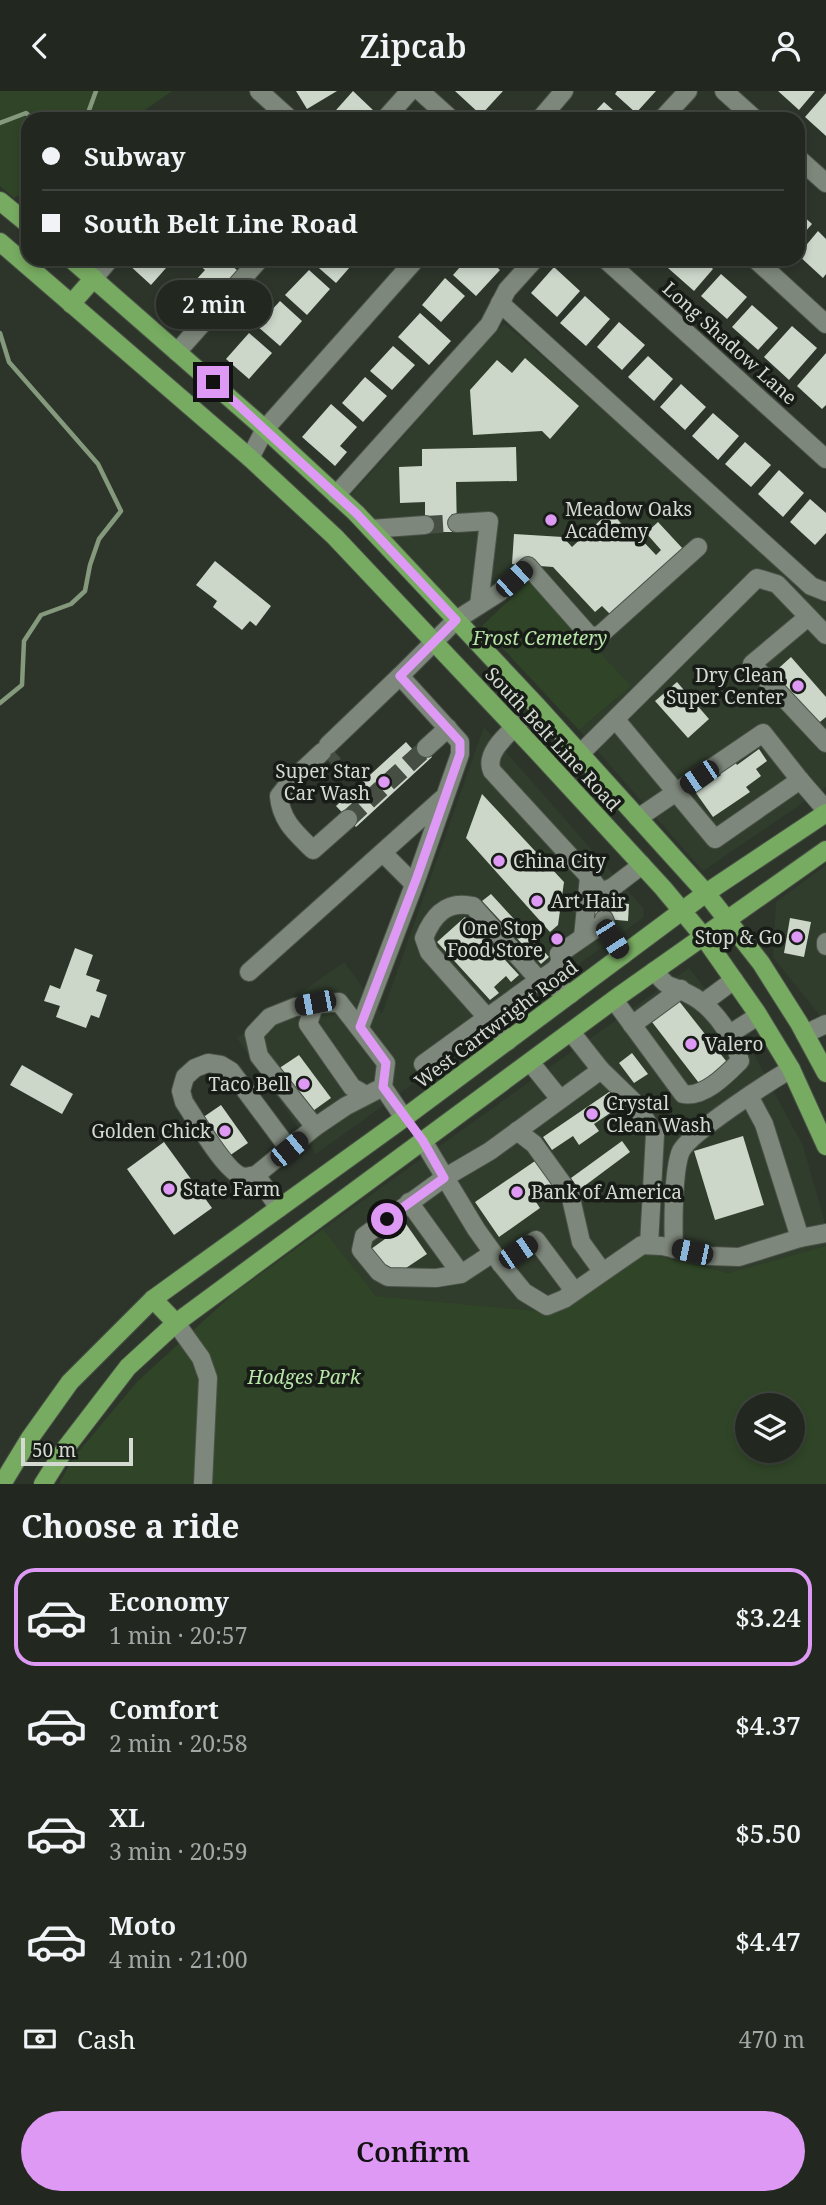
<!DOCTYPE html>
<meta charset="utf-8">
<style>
body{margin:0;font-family:"Noto Serif",serif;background:#2e342d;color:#f1f3f6;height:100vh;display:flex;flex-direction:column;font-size:26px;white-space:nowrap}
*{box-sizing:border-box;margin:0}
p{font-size:23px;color:#a2a6a5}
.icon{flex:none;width:38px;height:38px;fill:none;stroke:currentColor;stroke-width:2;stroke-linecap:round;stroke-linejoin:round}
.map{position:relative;height:1393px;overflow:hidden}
.details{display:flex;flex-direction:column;background:#222820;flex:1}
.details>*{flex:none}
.hud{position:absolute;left:21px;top:21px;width:784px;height:154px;border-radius:21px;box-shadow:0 4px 10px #0003,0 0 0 2px #3f443e;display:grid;align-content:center;height:154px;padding:0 21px;background:#222820}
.buttons{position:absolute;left:735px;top:1302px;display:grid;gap:14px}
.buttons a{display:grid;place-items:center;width:70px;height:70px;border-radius:50%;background:#222820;box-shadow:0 4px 10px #0003,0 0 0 2px #3f443e;font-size:35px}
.scale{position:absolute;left:21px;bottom:18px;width:112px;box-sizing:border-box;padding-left:7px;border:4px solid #d4d9d2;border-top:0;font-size:19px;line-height:24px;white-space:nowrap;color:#d4d9d2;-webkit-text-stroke:5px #181c17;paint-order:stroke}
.end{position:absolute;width:32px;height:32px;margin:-16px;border:9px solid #dd99f3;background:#111;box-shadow:0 0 0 4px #111}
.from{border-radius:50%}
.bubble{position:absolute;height:49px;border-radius:24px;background:#222820;box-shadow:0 4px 10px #0003,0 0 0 2px #3f443e;font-size:23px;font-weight:600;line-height:49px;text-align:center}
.car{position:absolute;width:21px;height:42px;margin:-21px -10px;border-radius:9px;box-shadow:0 0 5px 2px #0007;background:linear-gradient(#222 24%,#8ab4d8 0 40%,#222 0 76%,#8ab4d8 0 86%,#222 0)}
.hud b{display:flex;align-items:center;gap:24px;height:66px;font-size:26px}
.hud b+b{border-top:2px solid #3f443e}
.hud i{width:18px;height:18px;background:#f1f3f6}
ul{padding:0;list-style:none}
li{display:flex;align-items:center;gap:21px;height:98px;margin:0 14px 10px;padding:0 7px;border:4px solid transparent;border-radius:21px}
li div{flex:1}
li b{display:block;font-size:26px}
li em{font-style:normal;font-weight:600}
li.active{border-color:#dd99f3}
li>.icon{width:63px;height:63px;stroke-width:1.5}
h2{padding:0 21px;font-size:32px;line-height:84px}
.pay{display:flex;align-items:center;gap:18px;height:77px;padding:0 21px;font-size:26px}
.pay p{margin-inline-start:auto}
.action{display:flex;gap:14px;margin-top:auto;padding:14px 21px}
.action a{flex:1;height:80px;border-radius:42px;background:#dd99f3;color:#111;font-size:28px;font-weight:600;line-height:80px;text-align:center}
header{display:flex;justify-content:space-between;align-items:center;height:91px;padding:0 21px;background:#222820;font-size:32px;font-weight:600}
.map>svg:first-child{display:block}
.built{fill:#303c2c}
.green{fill:#304527;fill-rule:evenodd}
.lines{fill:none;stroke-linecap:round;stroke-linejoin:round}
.stream{stroke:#85997d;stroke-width:4.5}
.building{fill:#ccd6c9}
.minor-tunnel{stroke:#464e44;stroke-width:18;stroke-dasharray:18 9;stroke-linecap:butt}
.minor-casing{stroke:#4b5248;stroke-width:20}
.major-casing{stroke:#4b5248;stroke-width:20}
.minor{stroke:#7e877b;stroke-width:18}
.major{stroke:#77ab61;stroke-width:18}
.route{stroke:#dd99f3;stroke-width:9}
.poi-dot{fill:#dd99f3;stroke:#181c17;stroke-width:2.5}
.labels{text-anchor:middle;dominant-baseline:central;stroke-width:7;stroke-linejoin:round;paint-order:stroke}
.street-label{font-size:19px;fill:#d4d9d2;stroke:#181c17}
.poi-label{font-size:19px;fill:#d4d9d2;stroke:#181c17;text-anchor:start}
.park-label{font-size:19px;font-style:italic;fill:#b8e6a8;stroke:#181c17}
</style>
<header><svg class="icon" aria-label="back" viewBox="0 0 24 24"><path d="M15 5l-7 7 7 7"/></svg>Zipcab<svg class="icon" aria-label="person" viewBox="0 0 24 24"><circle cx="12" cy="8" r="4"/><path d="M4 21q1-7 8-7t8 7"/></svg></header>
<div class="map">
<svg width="826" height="1393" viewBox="0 0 826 1393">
<rect width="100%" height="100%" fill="#2d352b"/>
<!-- built -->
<g class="built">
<polygon points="504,232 826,514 826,696 703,780 579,639 617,608 526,483 472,534 351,404"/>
<polygon points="484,636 643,817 644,826 316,1063 237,947 344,871 382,923"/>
<polygon points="826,774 826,932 773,866 776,811"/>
<polygon points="689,877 748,952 803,1055 826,1135 826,1155 728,1182 642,1161 558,1222 376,1205 323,1138"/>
</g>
<!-- green -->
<g class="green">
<polygon points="0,0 172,0 132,28 28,28 28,98 14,107 0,95"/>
<polygon points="531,488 631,595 579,639 482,535"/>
<path d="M 323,1138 L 376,1205 L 558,1222 L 642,1161 L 728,1182 L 826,1155 L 826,1393 L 59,1393 L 74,1366 L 138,1290 L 233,1203 ZM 747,1314 L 793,1314 L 793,1360 L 747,1360 Z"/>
</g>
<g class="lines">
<!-- stream -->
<g class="stream">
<polyline points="83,28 88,22 96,0"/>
<polyline points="0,32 26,22 33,28"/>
<polyline points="0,242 9,271 98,373 121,420 99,448 90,474 85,500 71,513 41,524 24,550 22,594 0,612"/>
</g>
</g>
<!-- building -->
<g class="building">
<polygon points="296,0 337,0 307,18"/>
<polygon points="353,0 374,20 367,28 331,28 329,27"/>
<polygon points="455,0 503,0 481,24"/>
<polygon points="617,0 656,0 636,22 615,3"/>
<polygon points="778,0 815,0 799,19"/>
<polygon points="826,2 826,45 805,26"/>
<polygon points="604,11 623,28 588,28"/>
<polygon points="798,120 812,133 798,149"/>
<polygon points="818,140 826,148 826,183 823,187 798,164"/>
<polygon points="132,168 174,168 151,194 128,173"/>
<polygon points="192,168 224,168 238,180 204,218 185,201 205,179"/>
<polygon points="315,168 357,168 336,192 312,171"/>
<polygon points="467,168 488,168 500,179 476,205 453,184"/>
<polygon points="676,168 703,168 713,178 694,200 668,177"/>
<polygon points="554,176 580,200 557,226 531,202"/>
<polygon points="309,179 330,198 307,224 285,204"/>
<polygon points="721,183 747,206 727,228 701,205"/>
<polygon points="445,187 465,205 441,231 422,214"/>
<polygon points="585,205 610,228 586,255 560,232"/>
<polygon points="280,210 302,230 280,255 257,235"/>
<polygon points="752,214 778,237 758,259 732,236"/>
<polygon points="420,222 451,250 429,274 398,246"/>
<polygon points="619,231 645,254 622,279 597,256"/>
<polygon points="792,235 817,257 789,289 764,266"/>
<polygon points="249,242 272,262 249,288 226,268"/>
<polygon points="393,255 415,274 392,299 370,280"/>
<polygon points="826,262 826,314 822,318 797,295"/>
<polygon points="648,265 673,288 654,310 628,286"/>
<polygon points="525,267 579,315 550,348 542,340 473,344 470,299 497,269 512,282"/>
<polygon points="365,286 387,305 363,331 342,312"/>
<polygon points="681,293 706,316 685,339 660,316"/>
<polygon points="331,313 357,336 340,355 347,361 335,375 302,346"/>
<polygon points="713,322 739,345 718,369 692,345"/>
<polygon points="745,351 771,374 751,396 725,373"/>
<polygon points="516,356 517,390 456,391 457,441 425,441 425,411 400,412 399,376 422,375 422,358"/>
<polygon points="779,379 804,402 783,426 758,403"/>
<polygon points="810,408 826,422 826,442 815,454 790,431"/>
<polygon points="610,420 637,450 640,447 656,464 661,459 646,442 658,431 684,459 612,525 602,515 595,521 553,476 512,473 514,443 563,446 572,456"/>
<polygon points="215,470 271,515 256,535 250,530 242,539 213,516 217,510 196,494"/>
<polygon points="791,566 826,606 826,626 815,635 770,585"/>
<polygon points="677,591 709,628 688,647 655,610"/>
<polygon points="406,651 414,660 421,654 432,666 356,736 336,715"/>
<polygon points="759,658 767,670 756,678 761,685 746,696 750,701 713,726 696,702 721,684 718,680 734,669 737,674"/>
<polygon points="482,703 564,791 558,834 550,841 466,747"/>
<polygon points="491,803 549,866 541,873 482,810"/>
<polygon points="596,810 629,813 628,830 594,827"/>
<polygon points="465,826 519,884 511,891 506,885 494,896 499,902 490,909 437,851"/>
<polygon points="790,827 811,831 804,866 784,862"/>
<polygon points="75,857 93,864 86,884 100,889 96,900 107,904 99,927 91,924 86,937 56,926 60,915 44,910 50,894 60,898"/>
<polygon points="679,910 730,975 702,996 652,931"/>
<polygon points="632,962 648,983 634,992 619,972"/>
<polygon points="299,964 331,1007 310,1022 278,978"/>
<polygon points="22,974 73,1003 62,1023 10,994"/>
<polygon points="612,999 622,1014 594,1033 599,1040 579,1054 573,1045 552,1059 543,1046"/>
<polygon points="221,1014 248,1052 229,1065 202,1027"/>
<polygon points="743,1045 764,1114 715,1129 694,1060"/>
<polygon points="622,1050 630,1061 579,1099 571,1087"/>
<polygon points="164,1051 212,1117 174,1144 127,1078"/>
<polygon points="538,1068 555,1094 534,1108 540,1117 499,1146 475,1111"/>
<polygon points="406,1133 427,1163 400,1181 386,1180 371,1158"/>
</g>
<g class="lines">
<!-- minor-tunnel -->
<g class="minor-tunnel">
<polyline points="425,434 457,432"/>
<polyline points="327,668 335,661"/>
<polyline points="348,728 426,657"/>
</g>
<defs>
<g id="minor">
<polyline points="259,0 290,28"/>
<polyline points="420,0 451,28"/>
<polyline points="724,0 755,28"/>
<polyline points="385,28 410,0"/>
<polyline points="540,28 564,0"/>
<polyline points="662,28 688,0"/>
<polyline points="798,67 826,92"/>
<polyline points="605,168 826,368"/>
<polyline points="755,168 826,233"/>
<polyline points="94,187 110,168"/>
<polyline points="500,212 811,495 826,501"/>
<polyline points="177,261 260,168"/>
<polyline points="250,367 265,338 416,168"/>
<polyline points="336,404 489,234 507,199 535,168"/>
<polyline points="457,432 489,430 479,514"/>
<polyline points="371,438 425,434"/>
<polyline points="808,526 752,573 826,652"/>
<polyline points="616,629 715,748 800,689 763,642 638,727"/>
<path d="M 520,631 C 508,643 484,662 492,680 L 592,789 L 601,801 L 603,811"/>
<polyline points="328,654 400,585"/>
<polyline points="426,657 448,637"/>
<path d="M 322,661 L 290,691 L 279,705 C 281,730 296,742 313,759 L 348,728"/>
<polyline points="580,663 757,487 777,493 826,544"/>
<polyline points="800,689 826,719"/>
<polyline points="383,762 414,793"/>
<polyline points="601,801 613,796 642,774"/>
<polyline points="604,828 607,838 623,864"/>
<polyline points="583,846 589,786"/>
<polyline points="826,851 826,855"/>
<polyline points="249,881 442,708"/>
<path d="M 614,909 L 683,1003 C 704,1007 726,984 740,970 C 735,949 718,923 700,910 C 691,903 681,899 670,895 C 664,893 659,885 654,880"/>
<polyline points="315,912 308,933 352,996 366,1004"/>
<polyline points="703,912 734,889"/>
<polyline points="632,934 681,898"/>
<polyline points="360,936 417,786 460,663 460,651 400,585 456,529 500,501 528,475 589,544 595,545 601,543 698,456"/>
<polyline points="805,943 826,933"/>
<polyline points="728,944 758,925"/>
<path d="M 508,950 L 429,861 L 424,847 C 433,824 447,809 473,815 L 539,889 C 549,882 564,877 559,863 L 605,831"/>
<polyline points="530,971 560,1008"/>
<polyline points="423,973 539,889 571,903"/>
<polyline points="601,979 633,1010 655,1043 649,1154"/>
<polyline points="383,996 346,1015 315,1036 259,965 254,943 270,926 295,916 339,911 386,972 383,996 404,1027"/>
<polyline points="749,1005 764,1033 800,1147"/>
<polyline points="517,1040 534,1053 570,1103 581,1151 602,1180"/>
<polyline points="423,1050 476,1138 501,1173 524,1201 547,1215 564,1208 642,1154 662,1155 710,1165 739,1166 800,1147 826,1142"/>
<polyline points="256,1084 315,1036"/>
<polyline points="409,1111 461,1183"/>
<path d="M 279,1117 L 256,1084 C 255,1084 245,1086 244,1086 C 226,1083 195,1027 184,1011 L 181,1000 L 185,986 L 195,977 L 208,972 L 221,974 L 231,980 L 289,1058"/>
<path d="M 674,1158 C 673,1136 673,1078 681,1060 C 691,1041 769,991 791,978"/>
<polyline points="493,1162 461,1183 436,1187 388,1186 379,1181 361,1159 364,1145 444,1087 490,1060 601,979 571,941"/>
<polyline points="501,1173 536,1149 569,1193"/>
<polyline points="176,1232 201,1267 208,1287 203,1393"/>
</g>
<g id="major">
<polyline points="0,110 28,133"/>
<polyline points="0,151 250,367 335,446 535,658 663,797 703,845 757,922 791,978 826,1055"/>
<polyline points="71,168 265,338 356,422 537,615 706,802 761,872 799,932 826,982"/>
<polyline points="71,213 94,187"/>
<polyline points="153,1208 176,1232"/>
<polyline points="2,1393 30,1347 70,1291 153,1208 404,1027 706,802 826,722"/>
<polyline points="43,1393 65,1358 128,1276 176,1232 619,905 826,759"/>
</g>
</defs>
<!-- minor casing -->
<use href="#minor" class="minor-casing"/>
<!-- major casing -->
<use href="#major" class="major-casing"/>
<!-- minor -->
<use href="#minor" class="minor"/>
<!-- major -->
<use href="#major" class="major"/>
</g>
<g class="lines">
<!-- route -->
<polyline class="route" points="213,291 356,422 456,529 400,585 460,651 460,663 417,786 360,936 386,972 383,996 423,1050 444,1087 387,1128"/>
</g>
<!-- markers -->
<g class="poi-dot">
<circle cx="551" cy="429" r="7"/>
<circle cx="798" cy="595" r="7"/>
<circle cx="384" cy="691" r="7"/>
<circle cx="499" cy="770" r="7"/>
<circle cx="537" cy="810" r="7"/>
<circle cx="797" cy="846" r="7"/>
<circle cx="557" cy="848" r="7"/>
<circle cx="691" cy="953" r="7"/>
<circle cx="304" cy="993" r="7"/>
<circle cx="592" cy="1023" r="7"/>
<circle cx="225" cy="1040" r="7"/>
<circle cx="169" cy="1098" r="7"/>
<circle cx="517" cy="1101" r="7"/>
</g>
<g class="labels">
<!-- street labels -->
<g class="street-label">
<text transform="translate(730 252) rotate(42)">Long Shadow Lane</text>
<text transform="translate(553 648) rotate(47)">South Belt Line Road</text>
<text transform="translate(496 933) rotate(-37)">West Cartwright Road</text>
</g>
<!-- poi labels -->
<g class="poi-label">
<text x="565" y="418">Meadow Oaks<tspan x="565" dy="22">Academy</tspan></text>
<text x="784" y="584" text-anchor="end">Dry Clean<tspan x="784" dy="22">Super Center</tspan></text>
<text x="370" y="680" text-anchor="end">Super Star<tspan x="370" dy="22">Car Wash</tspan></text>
<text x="513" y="770">China City</text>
<text x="551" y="810">Art Hair</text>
<text x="543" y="837" text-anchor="end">One Stop<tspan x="543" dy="22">Food Store</tspan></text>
<text x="783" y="846" text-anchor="end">Stop &amp; Go</text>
<text x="705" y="953">Valero</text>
<text x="290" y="993" text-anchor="end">Taco Bell</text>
<text x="606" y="1012">Crystal<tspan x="606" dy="22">Clean Wash</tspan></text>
<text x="211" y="1040" text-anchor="end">Golden Chick</text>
<text x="183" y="1098">State Farm</text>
<text x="531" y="1101">Bank of America</text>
</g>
<!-- park labels -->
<g class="park-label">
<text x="540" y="547">Frost Cemetery</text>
<text x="304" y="1286">Hodges Park</text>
</g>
</g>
</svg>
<div class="buttons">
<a><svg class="icon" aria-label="layers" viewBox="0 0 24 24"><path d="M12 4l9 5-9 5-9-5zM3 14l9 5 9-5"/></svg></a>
</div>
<div class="scale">50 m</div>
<i class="end from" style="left:387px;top:1128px"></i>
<i class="end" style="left:213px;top:291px"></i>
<div class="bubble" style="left:156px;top:189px;width:116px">2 min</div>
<i class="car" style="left:514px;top:488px;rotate:47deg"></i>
<i class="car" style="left:699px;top:686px;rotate:236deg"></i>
<i class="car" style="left:612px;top:848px;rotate:147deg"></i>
<i class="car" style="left:315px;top:912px;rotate:259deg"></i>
<i class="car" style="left:289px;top:1058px;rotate:51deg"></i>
<i class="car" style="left:518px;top:1161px;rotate:56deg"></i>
<i class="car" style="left:692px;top:1161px;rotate:282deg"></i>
<div class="hud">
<b><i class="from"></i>Subway</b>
<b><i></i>South Belt Line Road</b>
</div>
</div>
<section class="details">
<h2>Choose a ride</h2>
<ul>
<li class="active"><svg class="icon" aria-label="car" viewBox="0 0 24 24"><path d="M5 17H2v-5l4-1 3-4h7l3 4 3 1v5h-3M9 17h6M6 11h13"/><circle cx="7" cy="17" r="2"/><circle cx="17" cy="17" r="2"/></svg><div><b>Economy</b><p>1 min · 20:57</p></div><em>$3.24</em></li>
<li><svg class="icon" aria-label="car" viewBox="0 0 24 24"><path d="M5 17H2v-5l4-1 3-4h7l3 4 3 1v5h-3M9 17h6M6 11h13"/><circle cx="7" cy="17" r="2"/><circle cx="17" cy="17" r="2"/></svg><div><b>Comfort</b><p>2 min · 20:58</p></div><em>$4.37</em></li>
<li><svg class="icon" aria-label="car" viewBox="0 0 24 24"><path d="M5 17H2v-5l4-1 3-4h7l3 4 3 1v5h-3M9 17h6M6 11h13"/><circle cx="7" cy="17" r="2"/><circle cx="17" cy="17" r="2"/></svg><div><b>XL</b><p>3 min · 20:59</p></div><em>$5.50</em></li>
<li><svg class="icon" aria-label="car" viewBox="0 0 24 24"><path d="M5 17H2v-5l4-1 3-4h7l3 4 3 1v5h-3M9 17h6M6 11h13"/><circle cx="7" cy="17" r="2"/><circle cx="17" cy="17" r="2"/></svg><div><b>Moto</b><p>4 min · 21:00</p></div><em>$4.47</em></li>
</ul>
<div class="pay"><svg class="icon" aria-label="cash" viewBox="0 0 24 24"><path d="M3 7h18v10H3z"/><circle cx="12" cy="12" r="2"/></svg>Cash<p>470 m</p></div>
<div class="action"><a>Confirm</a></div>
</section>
